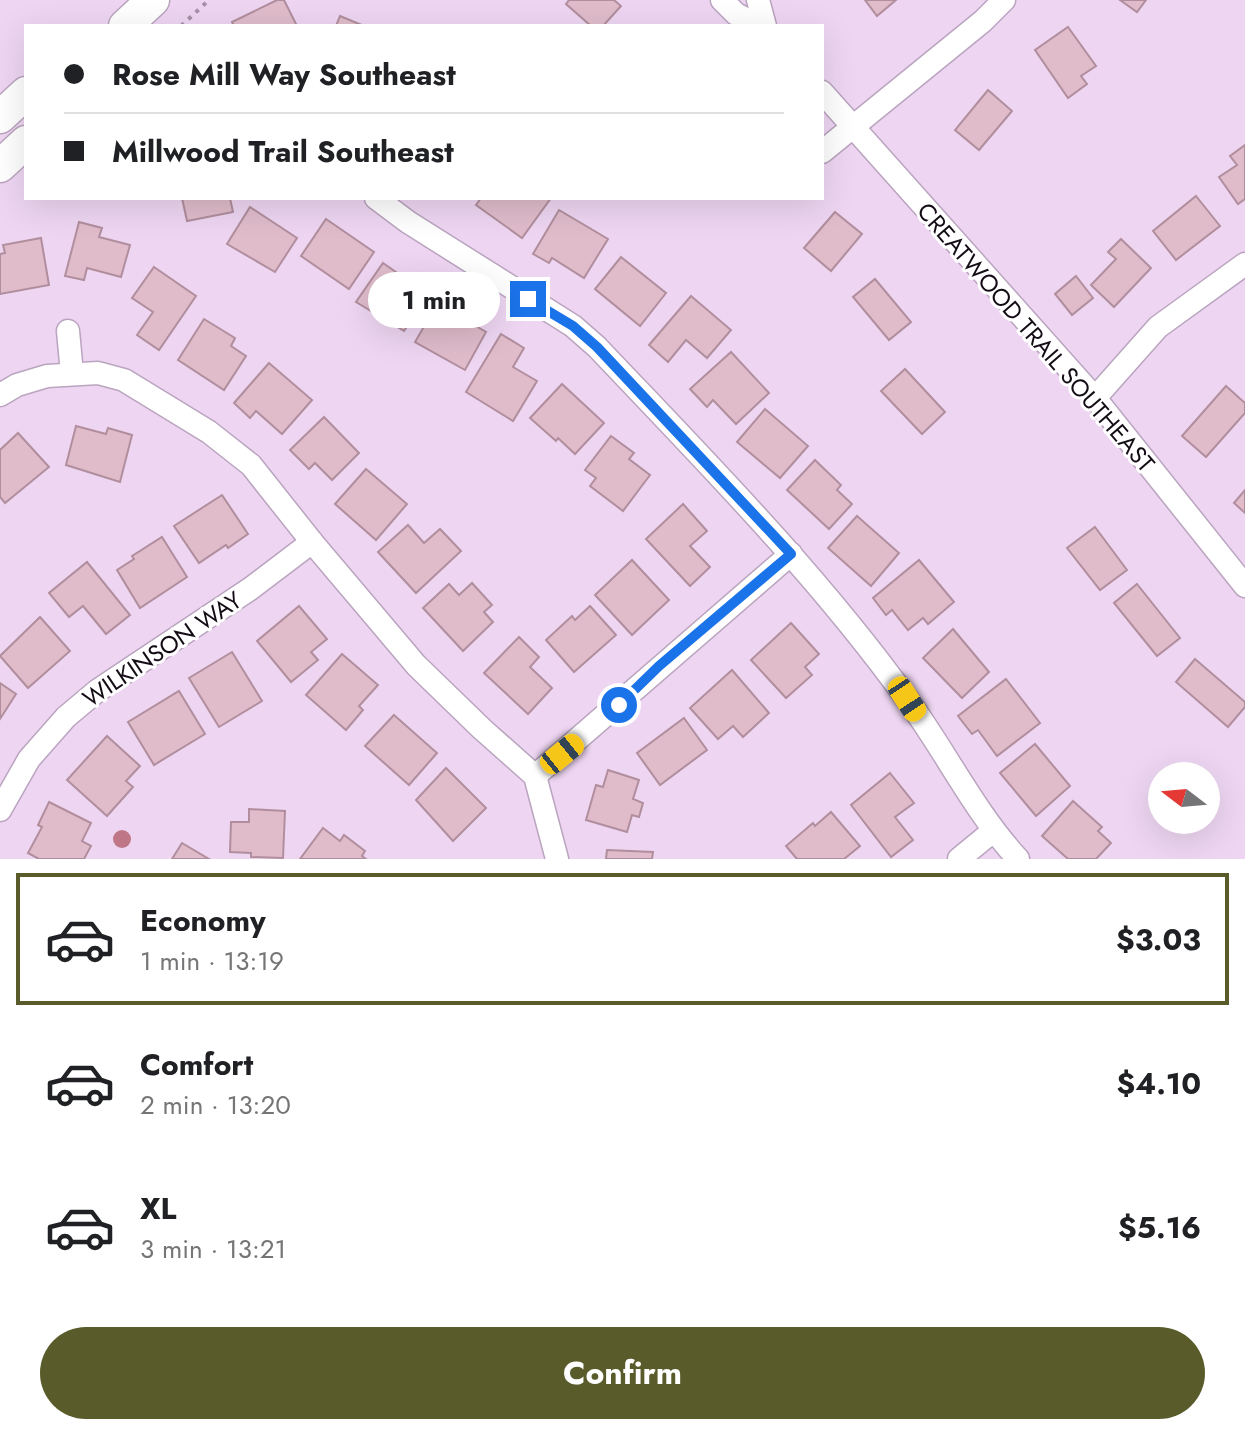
<!DOCTYPE html>
<meta charset="utf-8">
<style>
body{margin:0;font-family:Jost,sans-serif;background:#f6f6f6;color:#202124;height:100vh;display:flex;flex-direction:column;font-size:30px;white-space:nowrap}
*{box-sizing:border-box;margin:0}
p{font-size:26px;color:#757577}
.icon{flex:none;width:44px;height:44px;fill:none;stroke:currentColor;stroke-width:2;stroke-linecap:round;stroke-linejoin:round}
.map{position:relative;height:859px;overflow:hidden}
.panel{display:flex;flex-direction:column;background:#fff;flex:1}
.panel>*{flex:none}
.banner{position:absolute;left:24px;top:24px;width:800px;height:176px;border-radius:0px;box-shadow:0 8px 32px #0002;display:grid;align-content:center;height:176px;padding:0 40px;background:#fff}
.needle{width:52px;rotate:286deg}
.fabs{position:absolute;left:1148px;top:762px;display:grid;gap:16px}
.fabs a{display:grid;place-items:center;width:72px;height:72px;border-radius:50%;background:#fff;box-shadow:0 8px 32px #0002;font-size:40px}
.end{position:absolute;width:36px;height:36px;margin:-18px;border:10px solid #1a73e8;background:#fff;box-shadow:0 0 0 4px #fff}
.from{border-radius:50%}
.bubble{position:absolute;height:56px;border-radius:28px;background:#fff;box-shadow:0 8px 32px #0002;font-size:26px;font-weight:700;line-height:56px;text-align:center}
.car{position:absolute;width:24px;height:48px;margin:-24px -12px;border-radius:10px;box-shadow:0 0 6px 2px #0007;background:linear-gradient(#f5c518 24%,#345 0 40%,#f5c518 0 76%,#345 0 86%,#f5c518 0)}
.banner b{display:flex;align-items:center;gap:28px;height:76px;font-size:30px}
.banner b+b{border-top:2px solid #e0e0e0}
.banner i{width:20px;height:20px;background:#202124}
ul{padding:14px 0 0;list-style:none}
li{display:flex;align-items:center;gap:24px;height:132px;margin:0 16px 12px;padding:0 24px;border:4px solid transparent;border-radius:0px}
li div{flex:1}
li b{display:block;font-size:30px}
li em{font-style:normal;font-weight:700}
li.on{border-color:#595c2a}
li>.icon{width:72px;height:72px;stroke-width:1.5}
.primary-button{display:flex;gap:16px;margin-top:auto;padding:16px 40px}
.primary-button a{flex:1;height:92px;border-radius:48px;background:#595c2a;color:#fff;font-size:32px;font-weight:700;line-height:92px;text-align:center}
.map>svg:first-child{display:block}
.building{fill:#e0bccb;stroke:#b18e9d;stroke-width:2}
.lines{fill:none;stroke-linecap:round;stroke-linejoin:round}
.minor-casing{stroke:#baa4bf;stroke-width:25}
.secondary-casing{stroke:#baa4bf;stroke-width:35}
.path{stroke:#a592a8;stroke-width:4;stroke-dasharray:4 6;stroke-linecap:butt}
.minor{stroke:#fff;stroke-width:22}
.secondary{stroke:#fff;stroke-width:32}
.tree{fill:#bf7788}
.route{stroke:#1a73e8;stroke-width:10}
.labels{text-anchor:middle;dominant-baseline:central;stroke-width:6;stroke-linejoin:round;paint-order:stroke}
.street-label{font-size:24px;fill:#140c15;stroke:#fff}
</style>
<div class="map">
<svg width="1245" height="859" viewBox="0 0 1245 859">
<rect width="100%" height="100%" fill="#eed6f2"/>
<!-- building -->
<g class="building">
<polygon points="277,0 284,0 297,26 234,26 232,22"/>
<polygon points="569,0 614,0 621,6 603,26 591,26 566,4"/>
<polygon points="865,0 896,0 877,16"/>
<polygon points="1120,0 1146,0 1137,12"/>
<polygon points="340,16 364,26 336,26"/>
<polygon points="1068,27 1096,66 1081,76 1087,84 1068,98 1035,50"/>
<polygon points="988,90 1012,111 979,150 955,130"/>
<polygon points="1245,145 1245,199 1238,204 1219,177 1237,165 1230,156"/>
<polygon points="1196,196 1220,226 1176,260 1153,231"/>
<polygon points="182,198 230,198 233,212 187,221"/>
<polygon points="481,198 551,198 522,238 476,205"/>
<polygon points="250,207 297,238 275,272 227,244"/>
<polygon points="559,210 608,239 584,278 552,258 549,263 533,254"/>
<polygon points="835,212 862,234 831,271 804,248"/>
<polygon points="326,219 374,252 349,289 301,256"/>
<polygon points="79,222 102,228 99,237 130,245 121,277 87,268 84,280 65,276"/>
<polygon points="41,238 49,285 0,294 0,254 5,253 3,245"/>
<polygon points="1121,239 1151,268 1114,307 1091,285 1116,259 1108,252"/>
<polygon points="621,257 666,293 640,326 595,289"/>
<polygon points="383,263 429,295 404,331 356,302"/>
<polygon points="154,267 196,296 159,350 137,335 153,312 132,298"/>
<polygon points="1076,276 1093,298 1072,315 1055,294"/>
<polygon points="875,279 911,322 889,340 853,297"/>
<polygon points="691,296 731,330 707,358 686,340 668,362 649,345"/>
<polygon points="437,304 486,332 465,370 415,342"/>
<polygon points="204,319 235,338 231,346 246,356 224,390 178,360"/>
<polygon points="501,334 524,348 513,367 537,381 513,421 466,392"/>
<polygon points="731,352 769,393 736,424 713,400 707,407 690,389"/>
<polygon points="269,363 312,400 282,434 256,411 250,418 234,403"/>
<polygon points="905,369 945,412 922,434 881,391"/>
<polygon points="562,384 604,423 575,454 558,438 556,441 530,418"/>
<polygon points="1226,386 1245,403 1245,413 1206,457 1182,436"/>
<polygon points="765,409 808,446 780,478 737,442"/>
<polygon points="324,417 359,453 332,480 315,463 309,469 290,450"/>
<polygon points="76,426 106,434 108,428 132,435 120,482 66,465"/>
<polygon points="18,433 49,467 5,503 0,497 0,450"/>
<polygon points="611,436 634,453 629,459 650,475 623,511 590,486 596,478 585,470"/>
<polygon points="815,460 841,485 837,490 852,504 829,529 787,490"/>
<polygon points="366,469 407,504 376,540 335,504"/>
<polygon points="1245,490 1245,513 1234,503"/>
<polygon points="222,495 248,534 228,548 226,545 199,563 174,526"/>
<polygon points="683,504 707,531 690,546 710,567 690,586 646,539"/>
<polygon points="857,516 899,553 871,586 828,548"/>
<polygon points="408,525 424,543 440,529 461,551 416,593 378,552"/>
<polygon points="1095,527 1127,570 1100,590 1067,548"/>
<polygon points="162,537 187,577 140,608 117,570 134,559 132,556"/>
<polygon points="632,560 669,600 632,635 595,595"/>
<polygon points="919,560 954,602 928,624 923,618 908,630 892,610 886,615 873,598"/>
<polygon points="87,562 130,615 106,634 83,606 69,617 49,593"/>
<polygon points="472,583 492,605 484,612 493,622 463,651 423,608 449,584 459,595"/>
<polygon points="1137,584 1180,638 1157,656 1114,603"/>
<polygon points="299,606 327,639 311,652 318,660 291,682 257,641"/>
<polygon points="590,606 616,635 574,672 546,640 572,616 575,620"/>
<polygon points="40,617 70,651 28,688 0,656"/>
<polygon points="791,623 819,654 805,667 812,675 786,698 751,660"/>
<polygon points="953,629 989,672 962,698 923,658"/>
<polygon points="519,637 539,657 530,667 552,688 528,714 484,673"/>
<polygon points="232,652 262,701 219,727 189,678"/>
<polygon points="342,654 378,685 359,706 363,710 346,730 306,695"/>
<polygon points="1195,659 1245,702 1245,707 1228,727 1176,682"/>
<polygon points="732,670 769,713 743,737 733,726 718,739 690,708"/>
<polygon points="1006,679 1040,723 997,756 978,730 972,734 958,716"/>
<polygon points="0,683 16,694 0,719"/>
<polygon points="179,691 205,734 154,765 128,722"/>
<polygon points="394,715 437,753 409,785 365,746"/>
<polygon points="684,718 707,750 660,785 637,753"/>
<polygon points="107,736 140,766 126,781 133,787 107,816 67,780"/>
<polygon points="1035,744 1070,786 1036,816 1000,773"/>
<polygon points="446,768 486,808 453,841 416,800"/>
<polygon points="608,770 639,780 633,799 643,803 639,817 632,815 627,832 586,820 596,785 603,787"/>
<polygon points="890,773 914,803 895,817 913,840 891,857 851,805"/>
<polygon points="1073,801 1102,827 1098,831 1111,843 1096,859 1068,859 1042,836"/>
<polygon points="49,802 91,823 82,841 91,846 84,859 39,859 28,853 42,827 38,825"/>
<polygon points="249,809 285,811 283,858 251,857 251,853 230,852 231,822 249,822"/>
<polygon points="831,812 860,846 844,859 797,859 786,846 813,823 815,826"/>
<polygon points="323,828 340,841 344,835 365,851 362,856 366,859 300,859"/>
<polygon points="182,843 209,859 172,859"/>
<polygon points="607,850 653,852 652,859 606,859"/>
</g>
<g class="lines">
<defs>
<g id="minor">
<polyline points="722,0 736,14 760,26"/>
<polyline points="758,0 765,26"/>
<polyline points="822,92 1095,398 1245,586"/>
<polyline points="822,152 983,21 1004,0"/>
<path d="M 376,198 L 408,222 L 573,326 L 597,347 C 704,460 816,573 907,699 C 946,752 974,811 1018,859"/>
<polyline points="68,331 72,374"/>
<polyline points="0,395 17,385 47,376 98,373 124,380 209,432 251,465 312,542 416,665 482,729 535,776 557,859"/>
<polyline points="1095,398 1158,327 1245,264"/>
<polyline points="535,776 791,554"/>
<polyline points="0,810 29,759 66,717 97,691 250,589 312,542"/>
<polyline points="959,859 993,831"/>
</g>
<g id="secondary">
<polyline points="125,26 153,0"/>
<polyline points="0,117 26,93"/>
<polyline points="0,166 26,142"/>
</g>
</defs>
<!-- minor casing -->
<use href="#minor" class="minor-casing"/>
<!-- secondary casing -->
<use href="#secondary" class="secondary-casing"/>
<!-- path -->
<polyline class="path" points="181,26 209,0"/>
<!-- minor -->
<use href="#minor" class="minor"/>
<!-- secondary -->
<use href="#secondary" class="secondary"/>
</g>
<!-- trees -->
<circle class="tree" cx="122" cy="839" r="9"/>
<g class="lines">
<!-- route -->
<polyline class="route" points="528,299 573,326 597,347 791,554 659,666 619,705"/>
</g>
<g class="labels">
<!-- street labels -->
<g class="street-label">
<text transform="translate(1036 337) rotate(49)">CREATWOOD TRAIL SOUTHEAST</text>
<text transform="translate(162 649) rotate(-34)">WILKINSON WAY</text>
</g>
</g>
</svg>
<div class="fabs">
<a><svg class="needle" viewBox="-14 -14 28 28"><path d="M0-13l5 13h-10z" fill="#e53935"/><path d="M0 13l5-13h-10z" fill="#757577"/></svg></a>
</div>
<i class="end from" style="left:619px;top:705px"></i>
<i class="end" style="left:528px;top:299px"></i>
<div class="bubble" style="left:368px;top:272px;width:132px">1 min</div>
<i class="car" style="left:907px;top:699px;rotate:147deg"></i>
<i class="car" style="left:562px;top:754px;rotate:51deg"></i>
<div class="banner">
<b><i class="from"></i>Rose Mill Way Southeast</b>
<b><i></i>Millwood Trail Southeast</b>
</div>
</div>
<section class="panel">
<ul>
<li class="on"><svg class="icon" aria-label="car" viewBox="0 0 24 24"><path d="M5 17H2v-5l4-1 3-4h7l3 4 3 1v5h-3M9 17h6M6 11h13"/><circle cx="7" cy="17" r="2"/><circle cx="17" cy="17" r="2"/></svg><div><b>Economy</b><p>1 min · 13:19</p></div><em>$3.03</em></li>
<li><svg class="icon" aria-label="car" viewBox="0 0 24 24"><path d="M5 17H2v-5l4-1 3-4h7l3 4 3 1v5h-3M9 17h6M6 11h13"/><circle cx="7" cy="17" r="2"/><circle cx="17" cy="17" r="2"/></svg><div><b>Comfort</b><p>2 min · 13:20</p></div><em>$4.10</em></li>
<li><svg class="icon" aria-label="car" viewBox="0 0 24 24"><path d="M5 17H2v-5l4-1 3-4h7l3 4 3 1v5h-3M9 17h6M6 11h13"/><circle cx="7" cy="17" r="2"/><circle cx="17" cy="17" r="2"/></svg><div><b>XL</b><p>3 min · 13:21</p></div><em>$5.16</em></li>
</ul>
<div class="primary-button"><a>Confirm</a></div>
</section>
